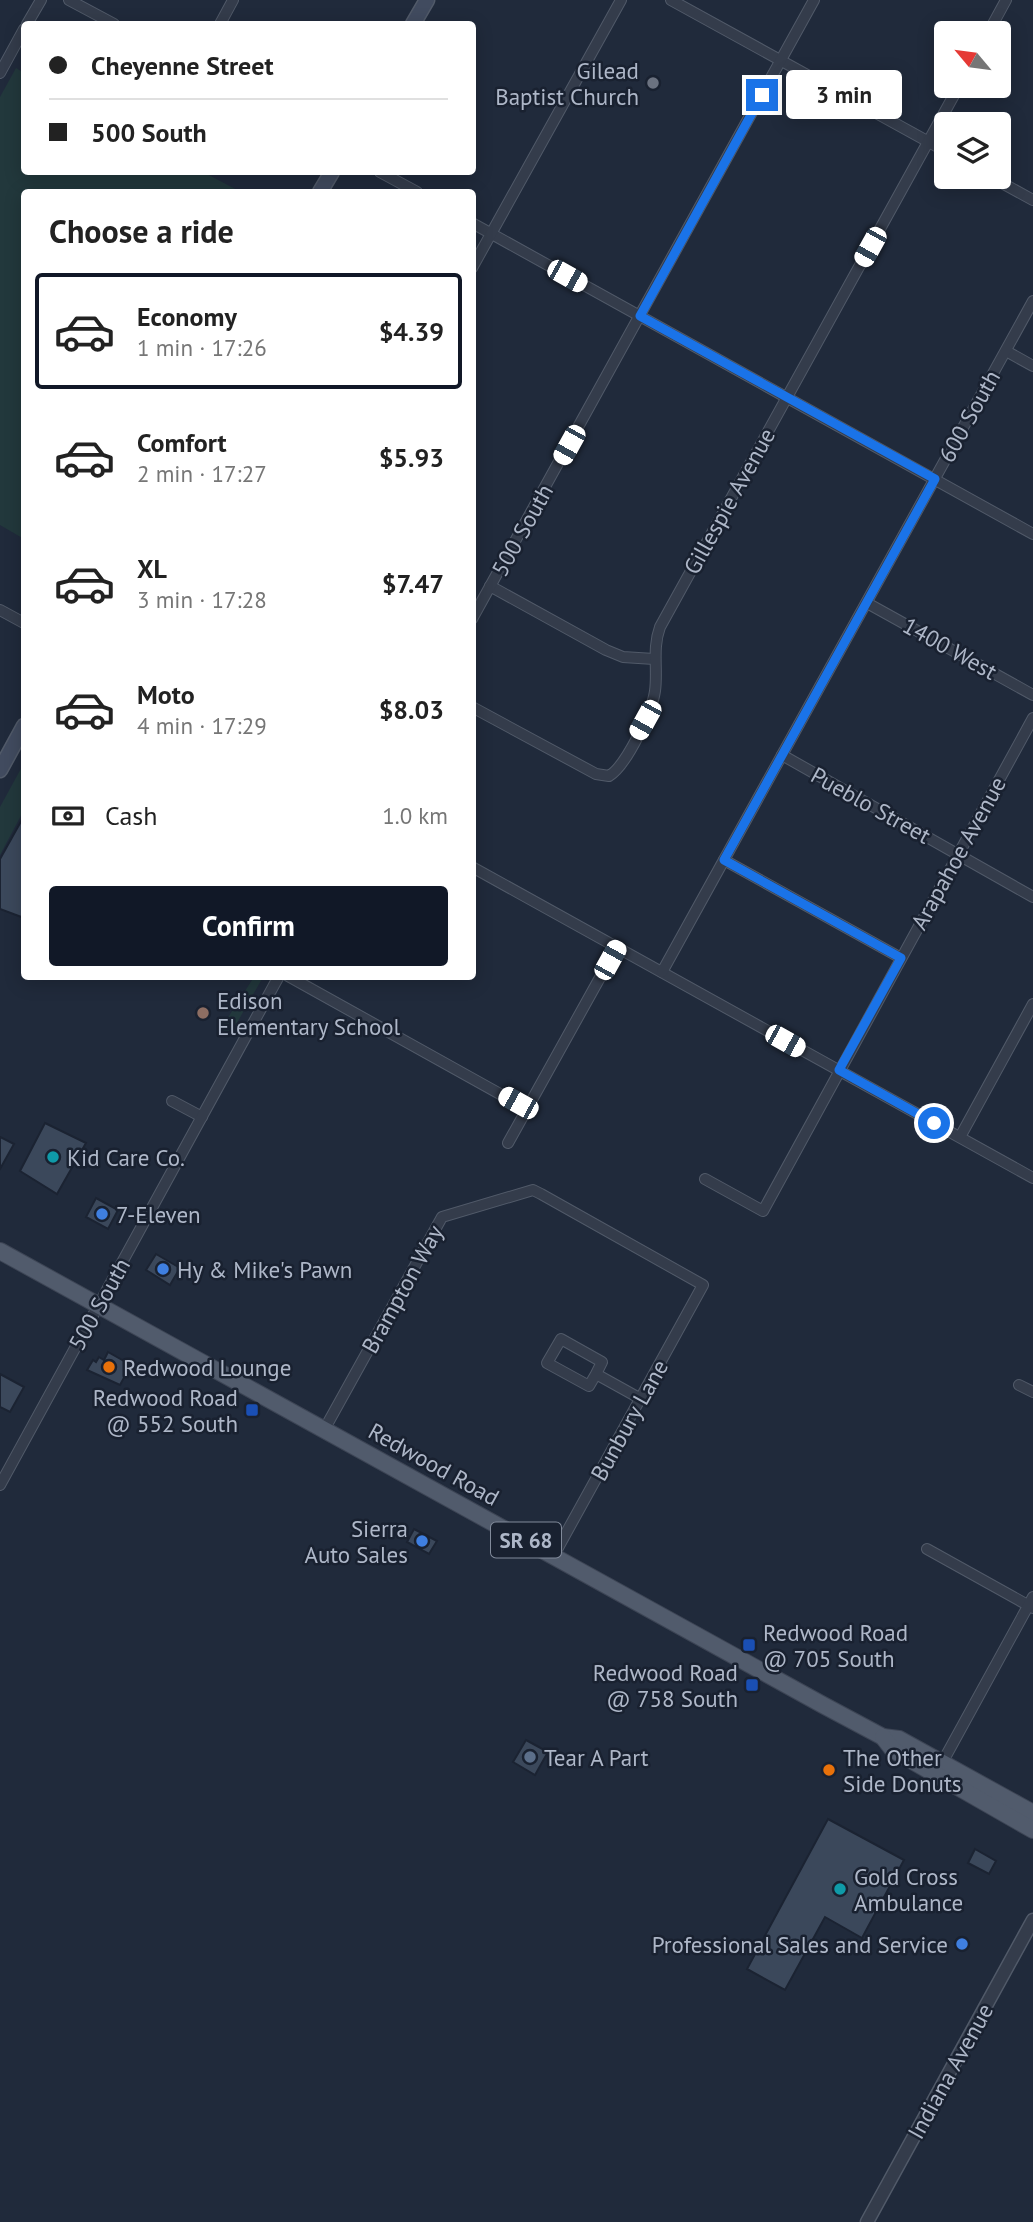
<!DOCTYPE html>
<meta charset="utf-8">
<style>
body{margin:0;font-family:"PT Sans",sans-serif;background:#f2f2f2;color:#222;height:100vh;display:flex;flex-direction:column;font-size:26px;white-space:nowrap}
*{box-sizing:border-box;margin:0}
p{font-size:23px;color:#767676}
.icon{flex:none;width:38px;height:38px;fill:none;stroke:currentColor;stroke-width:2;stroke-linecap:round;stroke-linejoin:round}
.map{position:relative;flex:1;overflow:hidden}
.sheet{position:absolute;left:21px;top:189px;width:455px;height:791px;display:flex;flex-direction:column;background:#fff;border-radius:7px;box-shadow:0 4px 18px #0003}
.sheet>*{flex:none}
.top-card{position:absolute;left:21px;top:21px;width:455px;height:154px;border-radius:7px;box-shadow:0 4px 18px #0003;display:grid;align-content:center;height:154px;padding:0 28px;background:#fff}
.needle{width:46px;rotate:299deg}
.fabs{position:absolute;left:934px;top:21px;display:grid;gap:14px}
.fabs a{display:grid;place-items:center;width:77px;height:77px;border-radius:7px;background:#fff;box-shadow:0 4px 18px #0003;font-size:35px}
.end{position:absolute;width:32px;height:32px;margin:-16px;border:9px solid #1a73e8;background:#fff;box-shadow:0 0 0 4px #fff}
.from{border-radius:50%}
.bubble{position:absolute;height:49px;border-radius:7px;background:#fff;box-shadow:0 4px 18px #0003;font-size:23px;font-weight:600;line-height:49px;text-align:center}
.car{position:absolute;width:21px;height:42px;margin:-21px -10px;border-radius:9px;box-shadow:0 0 5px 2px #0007;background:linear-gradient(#fff 24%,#345 0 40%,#fff 0 76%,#345 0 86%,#fff 0)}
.top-card b{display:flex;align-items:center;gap:24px;height:66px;font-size:26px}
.top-card b+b{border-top:2px solid #e0e0e0}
.top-card i{width:18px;height:18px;background:#222}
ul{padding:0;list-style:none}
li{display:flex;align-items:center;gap:21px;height:116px;margin:0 14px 10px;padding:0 14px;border:4px solid transparent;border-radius:7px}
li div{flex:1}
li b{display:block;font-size:26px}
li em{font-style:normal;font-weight:600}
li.current{border-color:#111827}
li>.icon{width:63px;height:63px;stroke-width:1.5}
h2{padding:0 28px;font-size:32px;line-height:84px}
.pay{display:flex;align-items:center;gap:18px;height:77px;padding:0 28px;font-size:26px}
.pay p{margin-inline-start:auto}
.button{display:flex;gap:14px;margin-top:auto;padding:14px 28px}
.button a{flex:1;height:80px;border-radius:7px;background:#111827;color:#fff;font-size:28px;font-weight:600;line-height:80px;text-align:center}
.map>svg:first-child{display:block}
.green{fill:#22383c}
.building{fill:#3b485b;stroke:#1b2332;stroke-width:2}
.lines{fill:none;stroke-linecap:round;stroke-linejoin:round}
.minor-casing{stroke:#515a69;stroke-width:12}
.tertiary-casing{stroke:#515a69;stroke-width:15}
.secondary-casing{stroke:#515a69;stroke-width:17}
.primary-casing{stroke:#3d4555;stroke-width:18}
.minor{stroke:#343c4b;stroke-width:10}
.tertiary{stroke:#343c4b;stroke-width:12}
.secondary{stroke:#414b5f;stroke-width:14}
.primary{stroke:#515b6c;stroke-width:16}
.route{stroke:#1a73e8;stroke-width:9}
.worship-dot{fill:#6b7280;stroke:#192130;stroke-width:2.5}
.education-dot{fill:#8d6e63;stroke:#192130;stroke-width:2.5}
.culture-dot{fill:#0f9aa8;stroke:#192130;stroke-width:2.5}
.shop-dot{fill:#3f7fe0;stroke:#192130;stroke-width:2.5}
.food-dot{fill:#e8710a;stroke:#192130;stroke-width:2.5}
.transit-dot{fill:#1a4fb4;stroke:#192130;stroke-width:2.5}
.service-dot{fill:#5c6f8a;stroke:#192130;stroke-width:2.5}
.labels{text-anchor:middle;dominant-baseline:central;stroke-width:5;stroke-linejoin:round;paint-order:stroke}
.shield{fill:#192130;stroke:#818a9a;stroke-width:2}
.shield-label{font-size:21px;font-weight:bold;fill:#aeb7c8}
.poi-label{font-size:23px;fill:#aeb7c8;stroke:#192130;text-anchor:start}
.street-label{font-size:23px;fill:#aeb7c8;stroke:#192130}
</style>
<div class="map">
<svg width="1033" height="2222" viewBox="0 0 1033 2222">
<rect width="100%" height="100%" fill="#202a3b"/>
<!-- green -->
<g class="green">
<polygon points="16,68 24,73 24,172 203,172 241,192 24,192 24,539 0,525 0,97"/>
<polygon points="24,763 24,810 0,855 0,807"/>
<polygon points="254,977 263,977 229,1037 218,1033"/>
</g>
<!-- building -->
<g class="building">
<polygon points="24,816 24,918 0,909 0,859"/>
<polygon points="45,1123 86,1143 57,1194 20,1171"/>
<polygon points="0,1137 14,1144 0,1169"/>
<polygon points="96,1198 118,1210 108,1229 86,1217"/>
<polygon points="156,1254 180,1268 170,1285 146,1270"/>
<polygon points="108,1352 131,1365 120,1385 87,1370 93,1360 96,1362 99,1357 104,1360"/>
<polygon points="0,1374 24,1387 10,1412 0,1407"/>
<polygon points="414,1529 437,1541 429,1554 407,1542"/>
<polygon points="526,1740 548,1752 535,1775 513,1762"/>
<polygon points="828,1819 904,1860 862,1938 825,1917 785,1990 747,1969"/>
<polygon points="975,1849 996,1861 989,1874 968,1863"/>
</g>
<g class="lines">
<defs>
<g id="minor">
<polyline points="69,0 114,24"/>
<polyline points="671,0 947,152"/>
<polyline points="27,24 41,0"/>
<polyline points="220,24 233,0"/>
<polyline points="988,33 1006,0"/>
<polyline points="0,73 24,29"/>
<polyline points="380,172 417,192"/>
<polyline points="991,177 1033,200"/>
<polyline points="472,223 1033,534"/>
<polyline points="472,268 621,0"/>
<polyline points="1006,351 1033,366"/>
<polyline points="490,586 606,650 623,657 654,659"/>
<polyline points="867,603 1033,695"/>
<polyline points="0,610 24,623"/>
<polyline points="472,619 814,0"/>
<path d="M 472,707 L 596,774 L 609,776 C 626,766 652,712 655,691 C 658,669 652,649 660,627 L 959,86"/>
<polyline points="782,755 1033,897"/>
<polyline points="724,860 901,958"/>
<polyline points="472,867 1033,1178"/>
<polyline points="662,972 1033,301"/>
<polyline points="288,976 527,1109"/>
<polyline points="172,1101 202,1117"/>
<polyline points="960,1137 1033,1004"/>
<polyline points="508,1143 617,947"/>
<polyline points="705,1179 763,1211 1033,718"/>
<polyline points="596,1374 602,1362 561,1339 547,1363 589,1386 596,1374 641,1399"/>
<polyline points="1019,1385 1033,1392"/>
<polyline points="324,1430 442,1217 533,1190 541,1194 703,1285 554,1555"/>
<polyline points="0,1485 279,976"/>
<polyline points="927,1549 1033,1608"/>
<polyline points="942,1763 1033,1597"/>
</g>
<polyline id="tertiary" points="867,2222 1033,1920"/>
<g id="secondary">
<polyline points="413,24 427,0"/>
<polyline points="320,192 332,172"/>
<polyline points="0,770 24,726"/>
</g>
<g id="primary">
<polyline points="0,1251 823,1705 883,1737 899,1739 1033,1813"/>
<polyline points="883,1737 893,1750 1033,1830"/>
</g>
</defs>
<!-- minor casing -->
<use href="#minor" class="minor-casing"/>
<!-- tertiary casing -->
<use href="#tertiary" class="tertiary-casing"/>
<!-- secondary casing -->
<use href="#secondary" class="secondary-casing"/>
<!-- primary casing -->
<use href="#primary" class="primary-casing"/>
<!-- minor -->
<use href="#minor" class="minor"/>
<!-- tertiary -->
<use href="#tertiary" class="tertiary"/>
<!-- secondary -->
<use href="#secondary" class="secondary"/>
<!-- primary -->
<use href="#primary" class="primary"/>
</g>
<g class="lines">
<!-- route -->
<polyline class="route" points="762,95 640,316 935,479 724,860 901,958 839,1070 934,1123"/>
</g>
<!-- markers -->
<circle class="worship-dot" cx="653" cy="83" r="7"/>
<circle class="education-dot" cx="203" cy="1013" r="7"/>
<g class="culture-dot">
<circle cx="53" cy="1157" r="7"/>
<circle cx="840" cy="1889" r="7"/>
</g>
<g class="shop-dot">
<circle cx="102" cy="1214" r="7"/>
<circle cx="163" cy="1269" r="7"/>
<circle cx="422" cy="1541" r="7"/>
<circle cx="962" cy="1944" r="7"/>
</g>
<g class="food-dot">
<circle cx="109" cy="1367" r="7"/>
<circle cx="829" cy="1770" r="7"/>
</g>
<g class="transit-dot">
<rect x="245" y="1403" width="14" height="14" rx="3.5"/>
<rect x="742" y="1638" width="14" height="14" rx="3.5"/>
<rect x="745" y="1678" width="14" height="14" rx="3.5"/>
</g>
<circle class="service-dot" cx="530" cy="1757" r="7"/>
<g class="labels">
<!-- shield labels -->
<rect class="shield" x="491" y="1522.5" width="70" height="35" rx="5"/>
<g class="shield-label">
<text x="526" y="1540">SR 68</text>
</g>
<!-- poi labels -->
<g class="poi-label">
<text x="639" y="70" text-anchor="end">Gilead<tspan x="639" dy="26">Baptist Church</tspan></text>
<text x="217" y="1000">Edison<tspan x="217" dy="26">Elementary School</tspan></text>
<text x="67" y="1157">Kid Care Co.</text>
<text x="116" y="1214">7-Eleven</text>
<text x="177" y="1269">Hy &amp; Mike's Pawn</text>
<text x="123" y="1367">Redwood Lounge</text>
<text x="238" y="1397" text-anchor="end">Redwood Road<tspan x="238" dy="26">@ 552 South</tspan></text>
<text x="408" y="1528" text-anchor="end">Sierra<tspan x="408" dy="26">Auto Sales</tspan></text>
<text x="763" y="1632">Redwood Road<tspan x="763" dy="26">@ 705 South</tspan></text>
<text x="738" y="1672" text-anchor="end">Redwood Road<tspan x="738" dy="26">@ 758 South</tspan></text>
<text x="544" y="1757">Tear A Part</text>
<text x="843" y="1757">The Other<tspan x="843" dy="26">Side Donuts</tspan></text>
<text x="854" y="1876">Gold Cross<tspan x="854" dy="26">Ambulance</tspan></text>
<text x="948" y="1944" text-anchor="end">Professional Sales and Service</text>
</g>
<!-- street labels -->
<g class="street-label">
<text transform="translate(969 416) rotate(-61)">600 South</text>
<text transform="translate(729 501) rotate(-61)">Gillespie Avenue</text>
<text transform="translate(522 530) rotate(-61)">500 South</text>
<text transform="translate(950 648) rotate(29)">1400 West</text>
<text transform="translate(871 805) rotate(29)">Pueblo Street</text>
<text transform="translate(958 853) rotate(-61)">Arapahoe Avenue</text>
<text transform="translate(402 1289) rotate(-61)">Brampton Way</text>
<text transform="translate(99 1304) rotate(-61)">500 South</text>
<text transform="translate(629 1420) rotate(-61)">Bunbury Lane</text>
<text transform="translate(434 1464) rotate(29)">Redwood Road</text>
<text transform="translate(950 2071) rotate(-61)">Indiana Avenue</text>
</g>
</g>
</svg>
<div class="fabs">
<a><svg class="needle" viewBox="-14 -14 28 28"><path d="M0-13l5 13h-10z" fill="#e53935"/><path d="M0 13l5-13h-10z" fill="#767676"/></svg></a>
<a><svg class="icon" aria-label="layers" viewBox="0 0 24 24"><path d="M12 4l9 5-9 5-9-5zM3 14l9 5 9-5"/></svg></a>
</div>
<i class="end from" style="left:934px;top:1123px"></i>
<i class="end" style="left:762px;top:95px"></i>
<div class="bubble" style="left:786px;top:70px;width:116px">3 min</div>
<i class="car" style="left:870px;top:247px;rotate:209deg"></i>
<i class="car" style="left:567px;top:276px;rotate:119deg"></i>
<i class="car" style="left:569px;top:445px;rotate:209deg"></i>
<i class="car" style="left:645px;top:720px;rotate:209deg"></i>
<i class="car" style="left:610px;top:960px;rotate:29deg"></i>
<i class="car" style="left:785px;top:1041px;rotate:119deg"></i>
<i class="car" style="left:518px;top:1103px;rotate:299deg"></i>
<div class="top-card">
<b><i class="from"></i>Cheyenne Street</b>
<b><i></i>500 South</b>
</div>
<section class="sheet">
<h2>Choose a ride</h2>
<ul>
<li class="current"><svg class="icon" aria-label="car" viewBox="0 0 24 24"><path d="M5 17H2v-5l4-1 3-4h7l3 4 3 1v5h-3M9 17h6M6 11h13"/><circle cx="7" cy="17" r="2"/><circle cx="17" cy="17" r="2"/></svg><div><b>Economy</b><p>1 min · 17:26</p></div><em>$4.39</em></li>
<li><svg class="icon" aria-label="car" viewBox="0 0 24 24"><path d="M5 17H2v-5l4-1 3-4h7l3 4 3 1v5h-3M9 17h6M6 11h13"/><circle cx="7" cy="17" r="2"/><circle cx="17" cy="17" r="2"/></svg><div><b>Comfort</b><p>2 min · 17:27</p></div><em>$5.93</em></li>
<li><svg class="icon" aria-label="car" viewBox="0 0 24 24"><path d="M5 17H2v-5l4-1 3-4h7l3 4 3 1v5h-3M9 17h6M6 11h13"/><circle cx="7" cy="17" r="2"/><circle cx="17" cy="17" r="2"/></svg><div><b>XL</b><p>3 min · 17:28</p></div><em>$7.47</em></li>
<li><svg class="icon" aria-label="car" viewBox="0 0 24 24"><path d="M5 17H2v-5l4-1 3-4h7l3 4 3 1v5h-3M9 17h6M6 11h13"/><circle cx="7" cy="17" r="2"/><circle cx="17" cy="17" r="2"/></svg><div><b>Moto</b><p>4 min · 17:29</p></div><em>$8.03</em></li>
</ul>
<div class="pay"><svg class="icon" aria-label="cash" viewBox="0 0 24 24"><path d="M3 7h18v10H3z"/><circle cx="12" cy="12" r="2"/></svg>Cash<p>1.0 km</p></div>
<div class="button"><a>Confirm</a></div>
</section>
</div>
